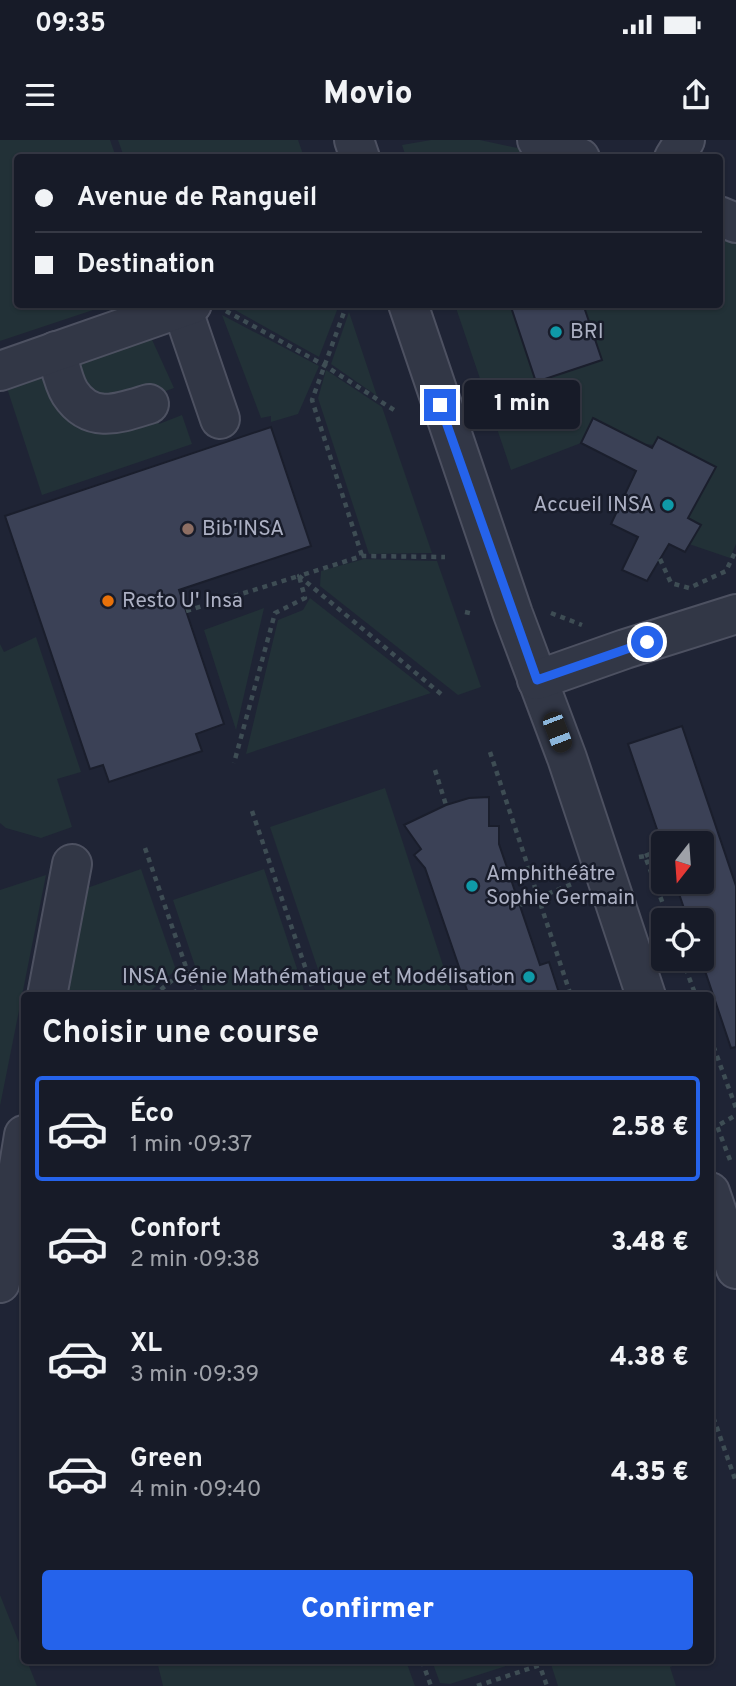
<!DOCTYPE html>
<html lang="fr">
<meta charset="utf-8">
<style>
body{margin:0;font-family:Overpass,sans-serif;background:#242834;color:#f1f3f6;height:100vh;display:flex;flex-direction:column;font-size:26px;white-space:nowrap}
*{box-sizing:border-box;margin:0}
p{font-size:23px;color:#9ea1a8}
.icon{flex:none;width:38px;height:38px;fill:none;stroke:currentColor;stroke-width:2;stroke-linecap:round;stroke-linejoin:round}
.map{position:relative;flex:1;overflow:hidden}
.details{position:absolute;left:21px;top:852px;width:693px;height:672px;display:flex;flex-direction:column;background:#171b28;border-radius:7px;box-shadow:0 2px 5px #0004,0 0 0 2px #363945}
.details>*{flex:none}
.banner{position:absolute;left:14px;top:14px;width:709px;height:154px;border-radius:7px;box-shadow:0 2px 5px #0004,0 0 0 2px #363945;display:grid;align-content:center;height:154px;padding:0 21px;background:#171b28}
.needle{width:46px;rotate:197deg}
.tools{position:absolute;left:651px;top:691px;display:grid;gap:14px}
.tools a{display:grid;place-items:center;width:63px;height:63px;border-radius:7px;background:#171b28;box-shadow:0 2px 5px #0004,0 0 0 2px #363945;font-size:35px}
.end{position:absolute;width:32px;height:32px;margin:-16px;border:9px solid #2563eb;background:#fff;box-shadow:0 0 0 4px #fff}
.from{border-radius:50%}
.bubble{position:absolute;height:49px;border-radius:7px;background:#171b28;box-shadow:0 2px 5px #0004,0 0 0 2px #363945;font-size:23px;font-weight:800;line-height:49px;text-align:center}
.car{position:absolute;width:21px;height:42px;margin:-21px -10px;border-radius:9px;box-shadow:0 0 5px 2px #0007;background:linear-gradient(#222 24%,#8ab4d8 0 40%,#222 0 76%,#8ab4d8 0 86%,#222 0)}
.banner b{display:flex;align-items:center;gap:24px;height:66px;font-size:26px}
.banner b+b{border-top:2px solid #363945}
.banner i{width:18px;height:18px;background:#f1f3f6}
ul{padding:0;list-style:none}
li{display:flex;align-items:center;gap:21px;height:105px;margin:0 14px 10px;padding:0 7px;border:4px solid transparent;border-radius:7px}
li div{flex:1}
li b{display:block;font-size:26px}
li em{font-style:normal;font-weight:800}
li.current{border-color:#2563eb}
li>.icon{width:63px;height:63px;stroke-width:1.5}
h2{padding:0 21px;font-size:32px;line-height:84px}
.action{display:flex;gap:14px;margin-top:auto;padding:14px 21px}
.action a{flex:1;height:80px;border-radius:7px;background:#2563eb;color:#fff;font-size:28px;font-weight:800;line-height:80px;text-align:center}
.status{display:flex;justify-content:space-between;align-items:center;height:49px;padding:0 35px;background:#171b28;direction:ltr}
.status svg{height:19px;fill:currentColor}
header{display:flex;justify-content:space-between;align-items:center;height:91px;padding:0 21px;background:#171b28;font-size:32px;font-weight:800}
.map>svg:first-child{display:block}
.green{fill:#223137}
.building{fill:#3b4156;stroke:#1a1e2c;stroke-width:2}
.lines{fill:none;stroke-linecap:round;stroke-linejoin:round}
.minor-casing{stroke:#4d5161;stroke-width:42}
.path{stroke:#3e4d54;stroke-width:4.5;stroke-dasharray:5 5;stroke-linecap:butt}
.minor{stroke:#323746;stroke-width:38}
.route{stroke:#2563eb;stroke-width:9}
.culture-dot{fill:#0f9aa8;stroke:#181c2a;stroke-width:2.5}
.education-dot{fill:#8d6e63;stroke:#181c2a;stroke-width:2.5}
.food-dot{fill:#e8710a;stroke:#181c2a;stroke-width:2.5}
.labels{text-anchor:middle;dominant-baseline:central;stroke-width:5;stroke-linejoin:round;paint-order:stroke}
.poi-label{font-size:21px;fill:#acb0c3;stroke:#181c2a;text-anchor:start}
</style>
<div class="status"><b>09:35</b><svg viewBox="0 0 49 12"><path d="M0 12V9h3v3zM5 12V6h3v6zM10 12V3h3v9zM15 12V0h3v12zM26 1h20v11H26zM47 4h2v5h-2z"/></svg></div>
<header><svg class="icon" aria-label="menu" viewBox="0 0 24 24"><path d="M4 6h16M4 12h16M4 18h16"/></svg>Movio<svg class="icon" aria-label="share" viewBox="0 0 24 24"><path d="M12 15V3M7 8l5-5 5 5M5 13v7h14v-7"/></svg></header>
<div class="map">
<svg width="736" height="1546" viewBox="0 0 736 1546">
<rect width="100%" height="100%" fill="#1f2435"/>
<!-- green -->
<g class="green">
<polygon points="0,0 110,0 116,17 18,18 18,164 108,165 0,201"/>
<polygon points="118,0 298,0 304,17 124,17"/>
<polygon points="431,0 480,0 560,17 406,17 402,5"/>
<polygon points="719,90 736,98 736,404 730,418 689,404 683,382 655,305 644,304 594,279 581,303 511,330 455,165 719,164"/>
<polygon points="249,164 339,164 339,165 319,217 233,169"/>
<polygon points="349,172 377,256 331,224"/>
<polygon points="222,175 319,226 298,274 271,282 271,276 261,278"/>
<polygon points="149,193 174,248 146,258 159,284 182,275 192,304 42,355 6,245"/>
<polygon points="326,230 382,267 432,413 369,414 318,258"/>
<polygon points="364,419 437,421 481,547 458,555 320,446 321,431"/>
<polygon points="310,458 431,553 246,614 278,480 303,470"/>
<polygon points="264,468 236,590 204,490"/>
<polygon points="36,497 81,632 57,639 72,687 41,698 6,688 0,683 0,504 4,512"/>
<polygon points="385,648 453,856 327,856 270,687"/>
<polygon points="141,729 176,830 144,856 68,856 87,748"/>
<polygon points="264,729 306,856 205,856 173,760"/>
<polygon points="46,735 0,966 0,750"/>
<polygon points="0,1455 24,1515 24,1521 27,1521 37,1546 0,1546"/>
<polygon points="157,1521 406,1521 415,1546 163,1546"/>
<polygon points="432,1521 522,1521 450,1544 440,1543"/>
<polygon points="550,1521 686,1521 670,1527 676,1546 558,1546"/>
</g>
<!-- building -->
<g class="building">
<polygon points="510,164 583,164 602,220 536,242"/>
<polygon points="593,278 652,308 658,297 716,327 688,378 701,385 685,412 669,404 647,441 622,430 638,397 611,384 636,331 581,303"/>
<polygon points="271,287 311,406 179,450 224,584 196,594 202,611 109,642 103,625 90,629 5,376"/>
<polygon points="682,586 736,746 736,907 731,908 701,819 702,780 688,780 675,742 702,742 702,704 663,704 663,707 628,604"/>
<polygon points="489,657 489,686 499,686 499,704 540,825 549,822 560,856 469,856 425,728 414,715 421,709 404,685 446,665 469,658"/>
</g>
<g class="lines">
<defs>
<g id="minor">
<polyline points="354,0 360,18"/>
<polyline points="537,0 580,18"/>
<polyline points="674,18 685,0"/>
<polyline points="719,76 736,83"/>
<polyline points="408,164 513,474 567,618 646,856"/>
<polyline points="182,168 220,279"/>
<path d="M 56,211 C 60,224 63,242 70,253 C 91,285 120,273 149,264"/>
<polyline points="0,231 192,164"/>
<polyline points="537,540 625,509 736,474"/>
<polyline points="47,856 72,724"/>
<polyline points="710,1052 736,1129"/>
<polyline points="0,1143 24,995"/>
</g>
</defs>
<!-- minor casing -->
<use href="#minor" class="minor-casing"/>
<!-- path -->
<g class="path">
<polyline points="347,164 312,260 362,416"/>
<polyline points="226,171 324,225 394,270"/>
<polyline points="660,419 671,443 689,448 726,431 736,410"/>
<polyline points="186,471 299,436 305,458 275,473 234,623"/>
<polyline points="465,472 474,474"/>
<polyline points="551,473 582,485"/>
<polyline points="441,554 299,436 362,416 445,417"/>
<polyline points="490,612 571,856"/>
<polyline points="435,630 446,665"/>
<polyline points="252,671 315,856"/>
<polyline points="145,708 196,856"/>
<polyline points="645,716 659,710"/>
<polyline points="639,717 645,716 669,780"/>
<polyline points="520,765 572,744"/>
<polyline points="682,819 696,856"/>
<polyline points="153,856 186,829"/>
<polyline points="710,897 736,968"/>
<polyline points="730,1020 717,986 736,975"/>
<polyline points="710,1268 736,1342"/>
<polyline points="422,1521 431,1546"/>
<polyline points="538,1521 547,1546"/>
<polyline points="477,1546 540,1525"/>
</g>
<!-- minor -->
<use href="#minor" class="minor"/>
</g>
<g class="lines">
<!-- route -->
<polyline class="route" points="440,265 537,540 647,502"/>
</g>
<!-- markers -->
<g class="culture-dot">
<circle cx="556" cy="192" r="7"/>
<circle cx="668" cy="365" r="7"/>
<circle cx="472" cy="746" r="7"/>
<circle cx="529" cy="837" r="7"/>
</g>
<circle class="education-dot" cx="188" cy="389" r="7"/>
<circle class="food-dot" cx="108" cy="461" r="7"/>
<g class="labels">
<!-- poi labels -->
<g class="poi-label">
<text x="570" y="192">BRI</text>
<text x="654" y="365" text-anchor="end">Accueil INSA</text>
<text x="202" y="389">Bib'INSA</text>
<text x="122" y="461">Resto U' Insa</text>
<text x="486" y="734">Amphithéâtre<tspan x="486" dy="24">Sophie Germain</tspan></text>
<text x="515" y="837" text-anchor="end">INSA Génie Mathématique et Modélisation</text>
</g>
</g>
</svg>
<div class="tools">
<a><svg class="needle" viewBox="-14 -14 28 28"><path d="M0-13l5 13h-10z" fill="#e53935"/><path d="M0 13l5-13h-10z" fill="#9ea1a8"/></svg></a>
<a><svg class="icon" aria-label="locate" viewBox="0 0 24 24"><circle cx="12" cy="12" r="6"/><path d="M12 2v4M12 18v4M2 12h4M18 12h4"/></svg></a>
</div>
<i class="end from" style="left:647px;top:502px"></i>
<i class="end" style="left:440px;top:265px"></i>
<div class="bubble" style="left:464px;top:240px;width:116px">1 min</div>
<i class="car" style="left:557px;top:592px;rotate:159deg"></i>
<div class="banner">
<b><i class="from"></i>Avenue de Rangueil</b>
<b><i></i>Destination</b>
</div>
<section class="details">
<h2>Choisir une course</h2>
<ul>
<li class="current"><svg class="icon" aria-label="car" viewBox="0 0 24 24"><path d="M5 17H2v-5l4-1 3-4h7l3 4 3 1v5h-3M9 17h6M6 11h13"/><circle cx="7" cy="17" r="2"/><circle cx="17" cy="17" r="2"/></svg><div><b>Éco</b><p>1 min · 09:37</p></div><em>2.58 €</em></li>
<li><svg class="icon" aria-label="car" viewBox="0 0 24 24"><path d="M5 17H2v-5l4-1 3-4h7l3 4 3 1v5h-3M9 17h6M6 11h13"/><circle cx="7" cy="17" r="2"/><circle cx="17" cy="17" r="2"/></svg><div><b>Confort</b><p>2 min · 09:38</p></div><em>3.48 €</em></li>
<li><svg class="icon" aria-label="car" viewBox="0 0 24 24"><path d="M5 17H2v-5l4-1 3-4h7l3 4 3 1v5h-3M9 17h6M6 11h13"/><circle cx="7" cy="17" r="2"/><circle cx="17" cy="17" r="2"/></svg><div><b>XL</b><p>3 min · 09:39</p></div><em>4.38 €</em></li>
<li><svg class="icon" aria-label="car" viewBox="0 0 24 24"><path d="M5 17H2v-5l4-1 3-4h7l3 4 3 1v5h-3M9 17h6M6 11h13"/><circle cx="7" cy="17" r="2"/><circle cx="17" cy="17" r="2"/></svg><div><b>Green</b><p>4 min · 09:40</p></div><em>4.35 €</em></li>
</ul>
<div class="action"><a>Confirmer</a></div>
</section>
</div>
